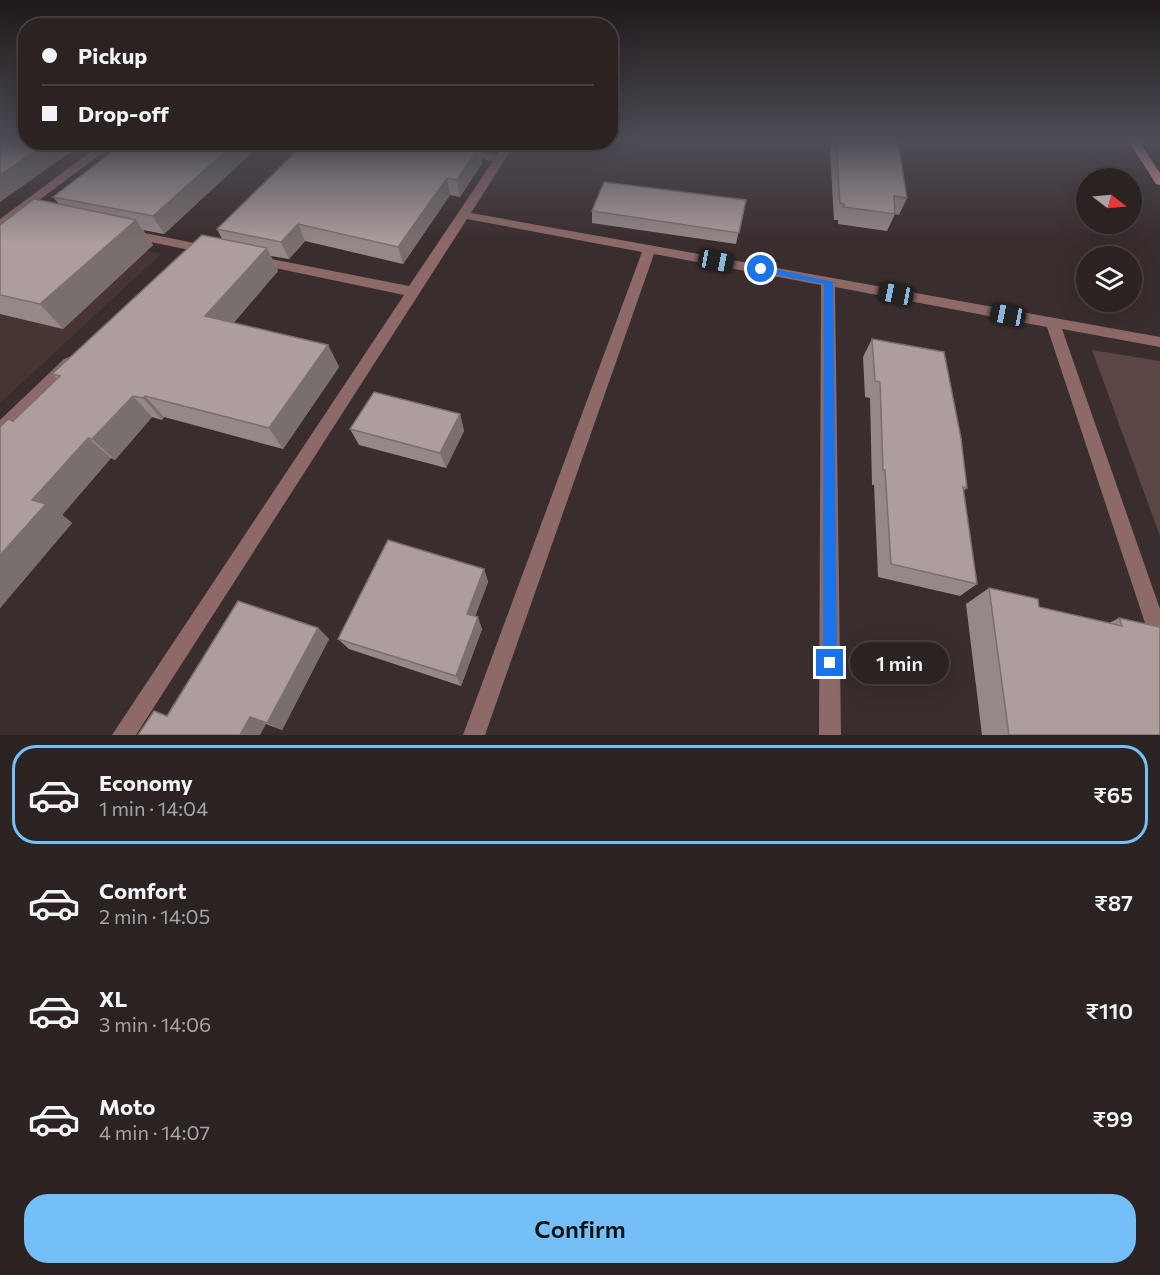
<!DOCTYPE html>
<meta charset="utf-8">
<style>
body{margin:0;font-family:Commissioner,sans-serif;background:#332a2a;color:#f1f3f6;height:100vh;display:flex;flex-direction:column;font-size:22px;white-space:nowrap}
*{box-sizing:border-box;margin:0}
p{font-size:20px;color:#a6a4a5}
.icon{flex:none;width:33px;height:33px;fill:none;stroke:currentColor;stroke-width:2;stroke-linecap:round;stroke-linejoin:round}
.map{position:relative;height:735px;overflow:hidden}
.details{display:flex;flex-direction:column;background:#2b2222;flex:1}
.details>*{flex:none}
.banner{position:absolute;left:18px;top:18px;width:600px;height:132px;border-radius:24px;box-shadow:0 6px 24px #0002,0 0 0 2px #473f40;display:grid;align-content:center;height:132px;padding:0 24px;background:#2b2222}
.needle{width:39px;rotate:106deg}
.buttons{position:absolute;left:1076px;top:168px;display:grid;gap:12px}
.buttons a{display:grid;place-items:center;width:66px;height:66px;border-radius:50%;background:#2b2222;box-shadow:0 6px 24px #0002,0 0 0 2px #473f40;font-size:30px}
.end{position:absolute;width:27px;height:27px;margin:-14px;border:8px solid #1a73e8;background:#fff;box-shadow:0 0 0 3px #fff}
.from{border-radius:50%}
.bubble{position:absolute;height:42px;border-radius:21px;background:#2b2222;box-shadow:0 6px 24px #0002,0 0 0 2px #473f40;font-size:20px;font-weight:600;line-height:42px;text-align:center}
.car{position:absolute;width:18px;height:36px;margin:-18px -9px;border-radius:8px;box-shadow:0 0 4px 2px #0007;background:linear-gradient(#222 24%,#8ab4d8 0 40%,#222 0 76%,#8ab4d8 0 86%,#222 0)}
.banner b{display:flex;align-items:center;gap:21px;height:57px;font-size:22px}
.banner b+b{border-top:2px solid #473f40}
.banner i{width:15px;height:15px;background:#f1f3f6}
ul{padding:10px 0 0;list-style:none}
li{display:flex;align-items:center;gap:18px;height:99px;margin:0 12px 9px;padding:0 12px;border:3px solid transparent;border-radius:24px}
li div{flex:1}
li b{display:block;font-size:22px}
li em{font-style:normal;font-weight:600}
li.selected{border-color:#74c0f6}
li>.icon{width:54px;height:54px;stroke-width:1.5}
.button{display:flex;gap:12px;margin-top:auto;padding:12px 24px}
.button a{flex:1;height:69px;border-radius:24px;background:#74c0f6;color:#111;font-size:24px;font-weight:600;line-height:69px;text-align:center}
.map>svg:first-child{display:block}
.built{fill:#473534}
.green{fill:#5b4645}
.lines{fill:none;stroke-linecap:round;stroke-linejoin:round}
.street{fill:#8d6968;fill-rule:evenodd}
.primary{fill:#e8a09f;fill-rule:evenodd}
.wall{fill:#958887}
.shaded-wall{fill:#796f6e}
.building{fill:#ad9e9d;stroke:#796f6e;stroke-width:1.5}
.route{fill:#1a73e8}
</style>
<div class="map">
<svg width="1160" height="735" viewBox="0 0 1160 735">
<rect width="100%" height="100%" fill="#392d2d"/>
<!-- built -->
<polygon class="built" points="25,223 161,254 0,403 0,242"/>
<!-- green -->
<polygon class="green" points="1092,350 1160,361 1160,536"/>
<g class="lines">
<!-- street -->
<g class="street">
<polygon points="104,142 117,142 0,229 0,219"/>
<polygon points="505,142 516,142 471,213 1160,337 1160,347 1062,329 1160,609 1160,648 1153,645 1150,638 1047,327 835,287 841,735 819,735 821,285 654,254 485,735 463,735 642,252 467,219 136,735 112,735 404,295 256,264 251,263 250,260 251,257 256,256 409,286 493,161 462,155 457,152 462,149 497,155"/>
<polygon points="130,230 209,246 215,250 209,254 126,237 126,231"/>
<polygon points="69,357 74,359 76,363 74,367 6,435 0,437 0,420 64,359"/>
</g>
<!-- primary -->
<polygon class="primary" points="1128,140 1138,140 1160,173 1160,185 1156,184"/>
</g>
<!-- wall -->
<g class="wall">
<polygon points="834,140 876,140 907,198 899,215 895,214 887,231 838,224 838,220 834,220 830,151"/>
<polygon points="125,142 263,142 164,234 143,230 153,245 63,329 0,314 0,225 59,204 53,197"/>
<polygon points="306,142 486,142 481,150 480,149 482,163 460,197 450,195 403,264 305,241 289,259 271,256 278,271 233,323 328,345 339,367 283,449 164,417 162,420 152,417 115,460 111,458 62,515 72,523 0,608 0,427 13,421 57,379 52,374 222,239 217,229"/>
<polygon points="746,200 736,244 592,223 592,211"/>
<polygon points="872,339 967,488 963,491 977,584 960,596 878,577 874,485 872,485 870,398 865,397 863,357"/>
<polygon points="460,414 464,431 446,468 359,445 350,429"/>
<polygon points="484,569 488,582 475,616 482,629 461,686 349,649 338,639"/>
<polygon points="989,588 1039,607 1109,623 1119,618 1160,735 982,735 966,604"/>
<polygon points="318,628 329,639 282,730 266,724 167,716"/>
</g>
<!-- shaded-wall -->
<g class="shaded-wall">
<polygon points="49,142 85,142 0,202 0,175"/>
<polygon points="236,142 263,142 164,234 153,216"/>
<polygon points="480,142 486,142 481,150"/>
<polygon points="479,146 482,163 460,197 457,180"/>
<polygon points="447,178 450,195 403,264 398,247"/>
<polygon points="136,220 153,245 63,329 40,304"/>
<polygon points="298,224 305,241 289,259 281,242"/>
<polygon points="267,248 278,271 220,339 205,316"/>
<polygon points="328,345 339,367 283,449 269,428"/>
<polygon points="133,396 152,417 115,460 92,439"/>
<polygon points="145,396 164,417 162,420 143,398"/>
<polygon points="460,414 464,431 446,468 440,453"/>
<polygon points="88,438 111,458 62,515 72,523 0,608 0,555 32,500"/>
<polygon points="484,569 488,582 472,625 467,614"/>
<polygon points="478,617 482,629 461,686 456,676"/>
<polygon points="318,628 329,639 282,730 267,723"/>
<polygon points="250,717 266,724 260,735 240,735"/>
</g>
<!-- building -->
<g class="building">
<polygon points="0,140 26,140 26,142 49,142 0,175"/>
<polygon points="836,140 876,140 898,142 907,198 894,196 895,214 844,207 844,204 840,203"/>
<polygon points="125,142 236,142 153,216 53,197"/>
<polygon points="306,142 464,142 479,146 457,180 447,178 398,247 298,224 281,242 217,229"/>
<polygon points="604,182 746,200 739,233 592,211"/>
<polygon points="34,199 136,220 40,304 0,295 0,225"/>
<polygon points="202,235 267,248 205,316 328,345 269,428 145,396 143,398 133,396 92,439 88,438 32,500 46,504 0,555 0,427 8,419 13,421 60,376 52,374"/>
<polygon points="872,339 944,352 961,438 967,488 963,487 977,584 891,564 885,470 883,470 880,382 875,381"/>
<polygon points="374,392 460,414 440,453 350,429"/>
<polygon points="388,540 484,569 467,614 478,617 456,676 338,639"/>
<polygon points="989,588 1038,599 1039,607 1122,626 1119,618 1160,627 1160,735 1009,735"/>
<polygon points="238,601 318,628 267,723 250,717 240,735 138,735 154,711 167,716"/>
</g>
<!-- sky -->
<linearGradient id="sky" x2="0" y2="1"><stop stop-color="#1f1919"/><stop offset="0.58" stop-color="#4e4c57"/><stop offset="1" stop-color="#4e4c57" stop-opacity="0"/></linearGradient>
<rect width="1160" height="243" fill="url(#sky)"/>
<!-- route -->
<polygon class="route" points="761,266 833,282 837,663 830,670 823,663 824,284 758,271 758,267"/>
</svg>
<div class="buttons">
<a><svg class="needle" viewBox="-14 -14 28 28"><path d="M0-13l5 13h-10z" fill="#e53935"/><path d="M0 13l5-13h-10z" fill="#a6a4a5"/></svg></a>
<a><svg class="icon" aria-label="layers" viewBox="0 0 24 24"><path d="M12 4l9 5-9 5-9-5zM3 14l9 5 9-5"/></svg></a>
</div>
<i class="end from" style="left:761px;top:269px"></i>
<i class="end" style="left:830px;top:663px"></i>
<div class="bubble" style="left:850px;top:642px;width:99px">1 min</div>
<i class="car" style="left:716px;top:261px;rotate:101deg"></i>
<i class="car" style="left:896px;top:294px;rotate:281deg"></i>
<i class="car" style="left:1008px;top:315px;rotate:281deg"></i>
<div class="banner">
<b><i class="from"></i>Pickup</b>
<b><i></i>Drop-off</b>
</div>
</div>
<section class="details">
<ul>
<li class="selected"><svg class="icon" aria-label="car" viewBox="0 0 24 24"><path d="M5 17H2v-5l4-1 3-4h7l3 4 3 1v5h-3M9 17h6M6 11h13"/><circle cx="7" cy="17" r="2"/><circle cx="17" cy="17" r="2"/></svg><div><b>Economy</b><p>1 min · 14:04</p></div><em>₹65</em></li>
<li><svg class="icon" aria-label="car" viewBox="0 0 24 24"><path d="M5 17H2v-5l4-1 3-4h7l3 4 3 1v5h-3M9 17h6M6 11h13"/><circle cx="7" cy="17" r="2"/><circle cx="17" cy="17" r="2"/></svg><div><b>Comfort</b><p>2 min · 14:05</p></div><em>₹87</em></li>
<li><svg class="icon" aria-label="car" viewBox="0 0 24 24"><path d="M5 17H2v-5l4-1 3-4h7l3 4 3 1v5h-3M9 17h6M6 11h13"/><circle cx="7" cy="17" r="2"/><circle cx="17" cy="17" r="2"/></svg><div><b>XL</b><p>3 min · 14:06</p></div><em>₹110</em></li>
<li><svg class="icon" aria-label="car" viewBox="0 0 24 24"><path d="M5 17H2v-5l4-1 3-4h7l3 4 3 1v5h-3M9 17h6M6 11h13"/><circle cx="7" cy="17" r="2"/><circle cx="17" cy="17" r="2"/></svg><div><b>Moto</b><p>4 min · 14:07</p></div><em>₹99</em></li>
</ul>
<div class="button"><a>Confirm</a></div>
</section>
